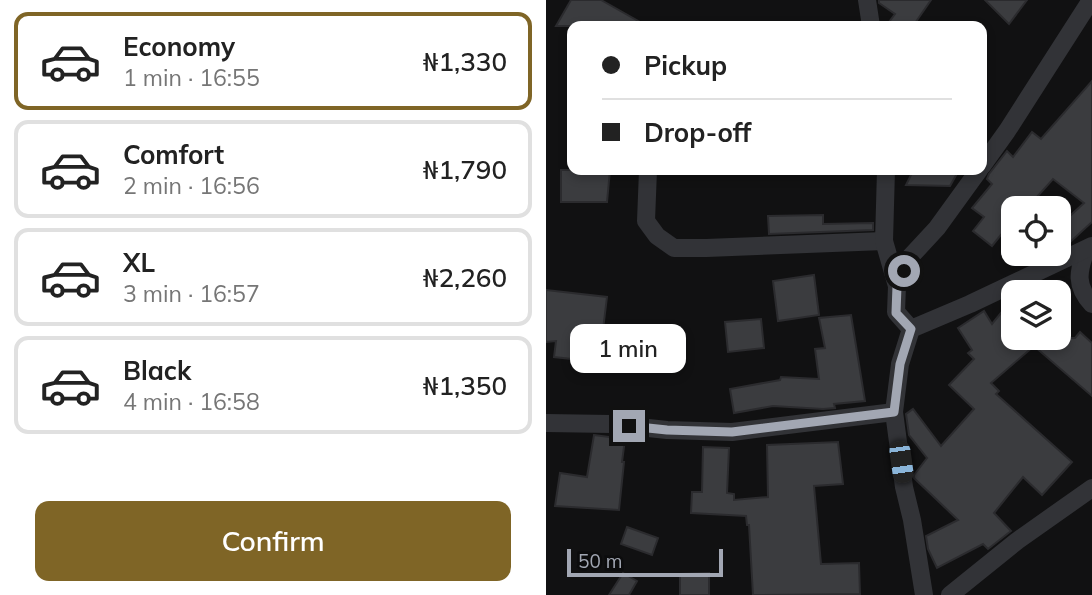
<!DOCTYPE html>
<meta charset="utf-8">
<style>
body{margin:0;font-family:Mulish,sans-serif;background:#f6f6f6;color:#222;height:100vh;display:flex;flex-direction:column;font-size:26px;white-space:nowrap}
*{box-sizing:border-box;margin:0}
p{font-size:23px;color:#767676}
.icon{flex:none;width:38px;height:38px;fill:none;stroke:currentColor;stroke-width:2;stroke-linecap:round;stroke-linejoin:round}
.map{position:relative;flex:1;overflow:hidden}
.side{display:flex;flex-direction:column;background:#fff;width:546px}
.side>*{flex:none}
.hud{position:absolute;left:21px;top:21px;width:420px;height:154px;border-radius:14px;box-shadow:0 4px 10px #0003;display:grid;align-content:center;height:154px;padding:0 35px;background:#fff}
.tools{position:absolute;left:455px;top:196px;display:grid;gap:14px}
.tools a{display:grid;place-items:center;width:70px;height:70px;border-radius:14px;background:#fff;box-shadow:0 4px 10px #0003;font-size:35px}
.scale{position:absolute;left:21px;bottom:18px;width:156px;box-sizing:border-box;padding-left:7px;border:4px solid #a2a7b3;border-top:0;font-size:19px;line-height:24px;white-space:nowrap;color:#a2a7b3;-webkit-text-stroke:5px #0c0c0d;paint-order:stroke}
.end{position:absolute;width:32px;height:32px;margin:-16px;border:9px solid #a2a7b3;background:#111;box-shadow:0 0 0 4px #111}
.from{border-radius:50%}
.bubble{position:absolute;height:49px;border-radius:14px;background:#fff;box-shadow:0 4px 10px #0003;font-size:23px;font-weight:600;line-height:49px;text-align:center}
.car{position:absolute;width:21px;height:42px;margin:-21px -10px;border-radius:9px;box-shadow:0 0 5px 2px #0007;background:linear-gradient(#222 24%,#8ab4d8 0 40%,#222 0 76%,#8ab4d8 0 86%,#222 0)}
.hud b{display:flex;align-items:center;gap:24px;height:66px;font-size:26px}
.hud b+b{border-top:2px solid #e0e0e0}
.hud i{width:18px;height:18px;background:#222}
ul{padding:12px 0 0;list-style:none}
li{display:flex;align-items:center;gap:21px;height:98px;margin:0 14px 10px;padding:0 21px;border:4px solid #e0e0e0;border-radius:14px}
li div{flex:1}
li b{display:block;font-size:26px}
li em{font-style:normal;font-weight:600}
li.on{border-color:#7f6526}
li>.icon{width:63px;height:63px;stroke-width:1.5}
.primary-button{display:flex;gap:14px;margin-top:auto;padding:14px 35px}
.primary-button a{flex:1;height:80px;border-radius:14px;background:#7f6526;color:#fff;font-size:28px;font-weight:600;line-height:80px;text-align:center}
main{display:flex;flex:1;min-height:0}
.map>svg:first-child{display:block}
.building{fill:#3b3c3f;stroke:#2b2b2e;stroke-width:2}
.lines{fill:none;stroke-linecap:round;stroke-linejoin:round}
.street{stroke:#323337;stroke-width:18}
.route{stroke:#a2a7b3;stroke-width:9}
</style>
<main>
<section class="side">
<ul>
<li class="on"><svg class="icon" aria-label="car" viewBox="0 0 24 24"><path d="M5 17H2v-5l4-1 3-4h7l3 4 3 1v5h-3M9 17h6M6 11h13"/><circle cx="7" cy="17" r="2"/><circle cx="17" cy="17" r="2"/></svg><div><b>Economy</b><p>1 min · 16:55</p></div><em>₦1,330</em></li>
<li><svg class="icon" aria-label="car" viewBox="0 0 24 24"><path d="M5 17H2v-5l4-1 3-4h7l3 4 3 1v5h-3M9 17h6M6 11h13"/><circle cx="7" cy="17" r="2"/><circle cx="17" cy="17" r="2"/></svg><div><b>Comfort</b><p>2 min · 16:56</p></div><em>₦1,790</em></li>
<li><svg class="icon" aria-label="car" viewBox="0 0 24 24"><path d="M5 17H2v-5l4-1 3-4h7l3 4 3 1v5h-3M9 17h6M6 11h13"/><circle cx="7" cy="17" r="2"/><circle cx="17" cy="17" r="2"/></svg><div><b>XL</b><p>3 min · 16:57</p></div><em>₦2,260</em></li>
<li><svg class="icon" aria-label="car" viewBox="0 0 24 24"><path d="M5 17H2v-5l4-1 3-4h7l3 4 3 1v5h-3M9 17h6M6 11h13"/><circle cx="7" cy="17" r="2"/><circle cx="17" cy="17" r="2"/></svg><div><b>Black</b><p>4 min · 16:58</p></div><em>₦1,350</em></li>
</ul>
<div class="primary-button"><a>Confirm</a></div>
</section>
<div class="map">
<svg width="546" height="595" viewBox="0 0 546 595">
<rect width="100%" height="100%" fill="#111112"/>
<!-- building -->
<g class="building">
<polygon points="25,0 55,0 101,26 10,26"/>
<polygon points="333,0 385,0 367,26 340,26 349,14 333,3"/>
<polygon points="439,0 481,0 463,24"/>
<polygon points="546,81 546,222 521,245 513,249 513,226 538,203 507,179 481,208 467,208 467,220 446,246 427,231 438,217 426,208 446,184 441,179 443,174 461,151 467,157 486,132 495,139"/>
<polygon points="15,170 64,170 61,202 15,202"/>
<polygon points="365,170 413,170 404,186 360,185 367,171"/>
<polygon points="277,215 277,224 327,223 327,230 223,234 222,216"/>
<polygon points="268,275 273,315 232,321 227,281"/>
<polygon points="0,290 61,297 53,362 8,357 10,341 0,342"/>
<polygon points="467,298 467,338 529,338 534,332 546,343 546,396 488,346 445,383 453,391 450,394 526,462 496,495 477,477 448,513 465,531 442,549 437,544 391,568 382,549 380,536 412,520 368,478 368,475 381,458 363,435 360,414 367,409 395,446 428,409 403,385 428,359 422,353 426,350 412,328 438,311 446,324"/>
<polygon points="305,315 319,401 288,404 289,408 277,409 227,406 188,413 184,389 234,380 235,377 273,379 269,349 279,348 273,318"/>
<polygon points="215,319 218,348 182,352 179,322"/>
<polygon points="48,435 79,439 76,462 78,462 73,510 9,506 14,473 41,477"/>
<polygon points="292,442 297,484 268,486 275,564 313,563 314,594 207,595 203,525 201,525 200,516 145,513 146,492 156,492 157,447 183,448 181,493 188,494 188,500 222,497 221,445"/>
<polygon points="81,527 112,538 106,555 75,544"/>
<polygon points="77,573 91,581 83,595 63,595"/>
<polygon points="163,573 163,595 134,595 134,574"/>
</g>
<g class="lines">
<!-- street -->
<g class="street">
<polyline points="321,0 325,26"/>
<polyline points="436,166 461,131 545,0"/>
<polyline points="102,170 100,221 111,236 128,248 160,248 338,241"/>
<polyline points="340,170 338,241 351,286"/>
<path d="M 540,250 C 532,271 529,286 546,304"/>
<polyline points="365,329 350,312 351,286 365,256 391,228 433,170"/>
<polyline points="0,423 65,424 121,430 186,432 348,412"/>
<polyline points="378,595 366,520 358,487 348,412 354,364 365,329 424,304 546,246"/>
<polyline points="404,595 471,541 546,488"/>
</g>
</g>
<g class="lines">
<!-- route -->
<polyline class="route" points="83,426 121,430 186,432 348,412 354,364 365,329 350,313 351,286 358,271"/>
</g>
</svg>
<div class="tools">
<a><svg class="icon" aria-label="locate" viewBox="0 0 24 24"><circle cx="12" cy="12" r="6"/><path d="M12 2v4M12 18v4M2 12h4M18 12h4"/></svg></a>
<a><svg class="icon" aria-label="layers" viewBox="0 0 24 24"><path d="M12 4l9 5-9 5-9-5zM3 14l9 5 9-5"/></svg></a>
</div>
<div class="scale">50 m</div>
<i class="end from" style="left:358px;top:271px"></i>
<i class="end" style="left:83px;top:426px"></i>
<div class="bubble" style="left:24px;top:324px;width:116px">1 min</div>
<i class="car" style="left:355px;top:462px;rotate:172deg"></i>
<div class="hud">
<b><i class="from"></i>Pickup</b>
<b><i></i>Drop-off</b>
</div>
</div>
</main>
